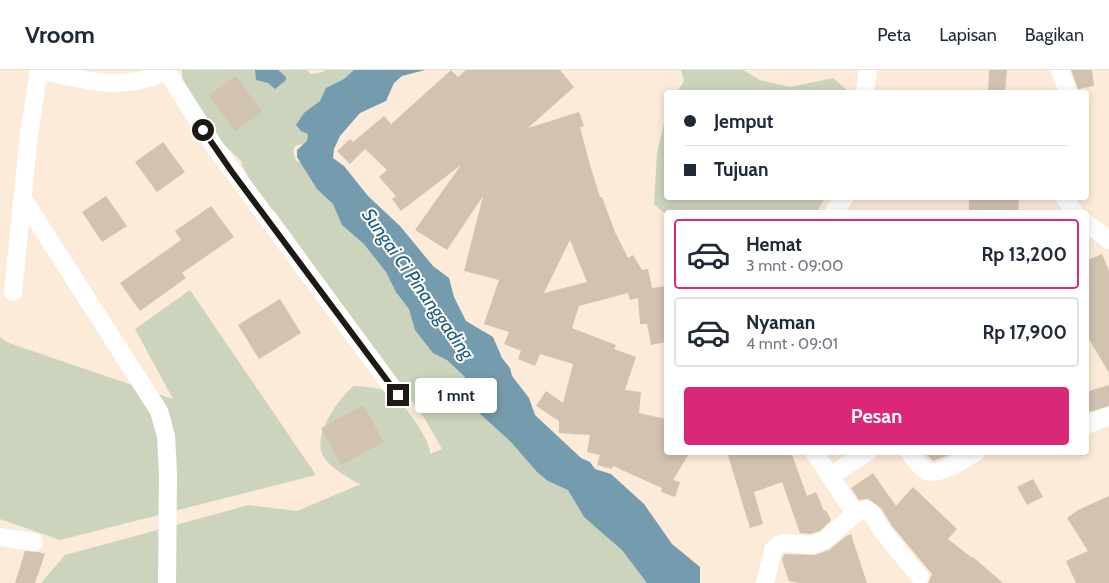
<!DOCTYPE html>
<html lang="id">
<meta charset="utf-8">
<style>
body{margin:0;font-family:Cabin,sans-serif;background:#f2f2f3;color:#1f2937;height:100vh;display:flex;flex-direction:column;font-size:19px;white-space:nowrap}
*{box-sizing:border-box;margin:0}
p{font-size:16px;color:#747a83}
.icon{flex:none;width:28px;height:28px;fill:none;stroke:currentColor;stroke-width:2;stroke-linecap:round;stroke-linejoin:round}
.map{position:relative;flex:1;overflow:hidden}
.drawer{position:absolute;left:664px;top:140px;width:425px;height:245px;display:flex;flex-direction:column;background:#fff;border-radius:5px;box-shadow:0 2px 8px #0003}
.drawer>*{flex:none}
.guide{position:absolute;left:664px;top:20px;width:425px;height:110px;border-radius:5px;box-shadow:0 2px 8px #0003;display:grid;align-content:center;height:110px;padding:0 20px;background:#fff}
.end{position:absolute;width:22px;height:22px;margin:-11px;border:6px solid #1f1913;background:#fff;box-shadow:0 0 0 2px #fff}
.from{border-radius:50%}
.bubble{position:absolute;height:35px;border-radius:5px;background:#fff;box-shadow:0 2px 8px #0003;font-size:16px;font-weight:700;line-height:35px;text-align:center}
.guide b{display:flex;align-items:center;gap:18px;height:48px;font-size:19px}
.guide b+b{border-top:1px solid #e0e1e3}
.guide i{width:12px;height:12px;background:#1f2937}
ul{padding:9px 0 0;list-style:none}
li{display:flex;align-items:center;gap:15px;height:70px;margin:0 10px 8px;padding:0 10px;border:2px solid #e0e1e3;border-radius:5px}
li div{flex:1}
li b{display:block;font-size:19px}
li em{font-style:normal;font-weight:700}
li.on{border-color:#db2777}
li>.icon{width:45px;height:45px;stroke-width:1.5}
.primary-button{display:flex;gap:10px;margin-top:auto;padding:10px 20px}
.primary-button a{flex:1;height:58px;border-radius:5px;background:#db2777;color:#fff;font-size:20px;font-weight:700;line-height:58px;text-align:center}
header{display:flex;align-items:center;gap:30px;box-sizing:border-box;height:70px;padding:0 25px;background:#fff;border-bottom:1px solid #e0e1e3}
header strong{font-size:24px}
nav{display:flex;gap:28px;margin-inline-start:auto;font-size:18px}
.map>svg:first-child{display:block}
.green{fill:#ccd4be}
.water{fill:#759baf}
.building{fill:#d2c3b1;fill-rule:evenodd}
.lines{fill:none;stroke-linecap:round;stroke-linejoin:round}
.minor{stroke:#fff;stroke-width:18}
.route{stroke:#1f1913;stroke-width:6}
.labels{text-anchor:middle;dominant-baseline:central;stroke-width:4;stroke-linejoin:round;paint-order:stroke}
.water-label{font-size:19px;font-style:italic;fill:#195f7c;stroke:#fdfaf6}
</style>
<header>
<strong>Vroom</strong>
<nav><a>Peta</a><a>Lapisan</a><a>Bagikan</a></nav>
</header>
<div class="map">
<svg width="1109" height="513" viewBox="0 0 1109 513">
<rect width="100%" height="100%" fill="#fbebd8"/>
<!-- green -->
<g class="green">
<path d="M 182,0 L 307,0 L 311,4 L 323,2 L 325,0 L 363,0 L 311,57 L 310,74 L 296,75 L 293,80 L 296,91 L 302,93 L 675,513 L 41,513 L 65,485 L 249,435 L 297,441 L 361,414 L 357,413 C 346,406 330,398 323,386 C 312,366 338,328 354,316 C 367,317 382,317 393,325 C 403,332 432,372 430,384 L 442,379 L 425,349 L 276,143 L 260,130 L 242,95 L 241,91 L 214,65 L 183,20 Z"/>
<polygon points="681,0 743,0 760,10 790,17 833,8 849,22 677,22 684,11"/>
<polygon points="666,46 666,128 825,128 817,142 666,142 666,145 654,134 657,83"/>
<polygon points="190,220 316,405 60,470 0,449 0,267 9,273 173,329 135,259"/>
</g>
<!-- water -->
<g class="water">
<polygon points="255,0 278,0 286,7 286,10 275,19 268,13 256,10"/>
<polygon points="354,0 425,0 402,6 394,13 386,31 360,43 340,66 334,79 333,88 344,96 368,126 400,156 433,196 449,208 454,227 466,251 493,267 502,288 510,298 512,306 529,328 535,345 581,388 590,392 595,399 611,404 644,434 672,474 700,497 700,513 647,513 622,480 584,447 568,420 548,411 537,402 511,372 478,342 470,329 465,307 447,290 433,283 415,260 409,239 396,222 386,202 364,174 342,155 333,134 317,119 297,87 297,80 307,71 308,64 301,61 296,55 304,43 320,31 326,18 344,9"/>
</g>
<!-- building -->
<g class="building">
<path d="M 451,0 L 458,7 L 466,0 L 560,0 L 574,17 L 528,58 L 579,42 L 584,56 L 580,57 L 590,95 L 600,127 L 602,127 L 615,162 L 628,188 L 633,185 L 642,200 L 648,199 L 652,218 L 666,216 L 666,272 L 651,275 L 647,254 L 640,254 L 638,228 L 630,230 L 628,223 L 579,236 L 572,258 L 616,275 L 614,279 L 636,287 L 625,320 L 641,322 L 639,343 L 666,349 L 666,382 L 690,382 L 673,410 L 680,412 L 675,427 L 661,422 L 662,418 L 613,396 L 612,399 L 597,395 L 600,385 L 587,382 L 590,365 L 559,363 L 559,351 L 536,336 L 546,321 L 563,333 L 573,294 L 540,284 L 535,296 L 518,289 L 521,281 L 504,274 L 509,262 L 484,254 L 499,210 L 464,201 L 483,126 L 447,180 L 415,160 L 461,95 L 401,141 L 392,129 L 396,126 L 379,107 L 387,100 L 365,79 L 350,94 L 337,81 L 350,69 L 353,72 L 384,46 L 391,54 L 389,56 ZM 570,170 L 587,212 L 544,223 Z"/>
<polygon points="989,0 1007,0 1005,22 988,22"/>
<polygon points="1071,0 1092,0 1094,16 1078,19"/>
<polygon points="236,6 262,42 235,61 209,25"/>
<polygon points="163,72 185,102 157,122 135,92"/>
<polygon points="106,126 127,156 102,172 82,142"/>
<polygon points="969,128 1019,128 1018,142 969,142"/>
<polygon points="211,136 234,167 182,203 186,208 140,241 120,213 181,170 175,161"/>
<polygon points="1102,184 1109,201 1109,303 1086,264 1086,191"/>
<polygon points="280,229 301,263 259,289 238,255"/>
<polygon points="1109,315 1109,336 1086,343 1086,322"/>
<polygon points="363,335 384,372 341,395 321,358"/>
<polygon points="727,382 791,382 807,426 816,422 824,441 826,440 831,450 820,461 810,464 800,463 782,412 754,422 763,454 750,458"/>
<polygon points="924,382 955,382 933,391"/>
<polygon points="873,403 896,436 913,417 957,459 948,469 972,488 973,487 1003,513 928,513 932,504 892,456 881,438 868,429 859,430 851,418"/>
<polygon points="1033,409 1043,427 1027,435 1017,417"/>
<polygon points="1109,426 1109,513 1076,513 1066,491 1088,481 1067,448 1078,440"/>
<polygon points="851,464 867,513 799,513 789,511 782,490 784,484 815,485 829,480 845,467"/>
<polygon points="25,481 38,482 45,484 35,513 15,513"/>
</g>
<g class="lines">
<!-- minor -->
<g class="minor">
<path d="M 39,0 C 82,10 127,23 168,0"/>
<polyline points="166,0 214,76 398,325"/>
<polyline points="1060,0 1068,22"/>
<polyline points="865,22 868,0"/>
<polyline points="1065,128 1074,142"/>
<polyline points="23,129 159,341 166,366 168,403 167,513"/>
<polyline points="834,142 844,128"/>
<polyline points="1086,153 1109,170"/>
<polyline points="13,222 29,64 39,0"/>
<polyline points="1086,355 1109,346"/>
<path d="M 814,382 C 829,403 840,424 856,443"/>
<path d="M 909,382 C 915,389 920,399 929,402 C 939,405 967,388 976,382"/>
<polyline points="830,406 868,382"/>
<polyline points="0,467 34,472"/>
<polyline points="765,513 773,480 778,475 785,473 811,475 825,470 856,443 866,439 872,444 883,462 920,507"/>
</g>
</g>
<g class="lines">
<!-- route -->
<polyline class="route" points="203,60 232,102 398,325"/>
</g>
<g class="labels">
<!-- water labels -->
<g class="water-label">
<text transform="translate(418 214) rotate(55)">Sungai Ci Pinanggading</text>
</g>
</g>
</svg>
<i class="end from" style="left:203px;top:60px"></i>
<i class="end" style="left:398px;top:325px"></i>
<div class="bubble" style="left:415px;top:308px;width:82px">1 mnt</div>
<div class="guide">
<b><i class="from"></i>Jemput</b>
<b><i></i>Tujuan</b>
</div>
<section class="drawer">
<ul>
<li class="on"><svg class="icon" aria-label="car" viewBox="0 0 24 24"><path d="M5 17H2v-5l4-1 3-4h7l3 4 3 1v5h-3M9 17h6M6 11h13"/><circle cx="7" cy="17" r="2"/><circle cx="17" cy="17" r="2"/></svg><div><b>Hemat</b><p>3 mnt · 09:00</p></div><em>Rp 13,200</em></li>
<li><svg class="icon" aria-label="car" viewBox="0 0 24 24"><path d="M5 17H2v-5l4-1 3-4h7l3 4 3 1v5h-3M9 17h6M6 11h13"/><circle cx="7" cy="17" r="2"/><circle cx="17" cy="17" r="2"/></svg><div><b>Nyaman</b><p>4 mnt · 09:01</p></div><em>Rp 17,900</em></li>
</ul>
<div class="primary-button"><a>Pesan</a></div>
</section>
</div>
